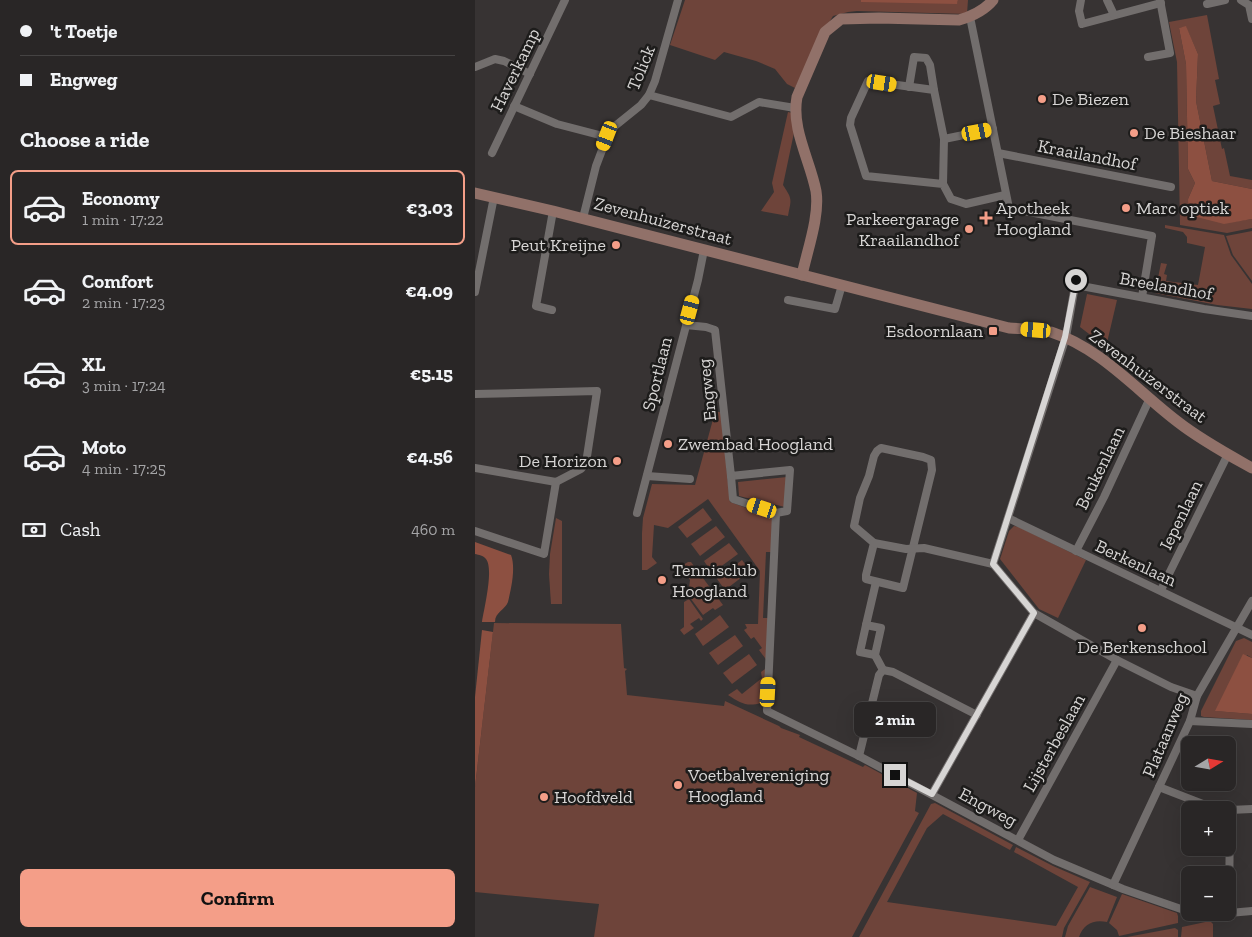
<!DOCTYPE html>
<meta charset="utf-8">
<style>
body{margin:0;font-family:"Zilla Slab",serif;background:#353232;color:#f1f3f6;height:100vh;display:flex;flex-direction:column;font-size:19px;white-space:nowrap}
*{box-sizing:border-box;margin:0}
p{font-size:16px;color:#a5a5a7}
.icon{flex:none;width:28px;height:28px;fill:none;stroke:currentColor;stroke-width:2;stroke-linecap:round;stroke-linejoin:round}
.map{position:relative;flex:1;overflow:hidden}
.panel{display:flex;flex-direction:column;background:#292626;width:475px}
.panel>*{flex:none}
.banner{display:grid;align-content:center;height:110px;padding:0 20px;background:#292626}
.needle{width:32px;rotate:79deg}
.buttons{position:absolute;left:706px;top:736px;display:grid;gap:10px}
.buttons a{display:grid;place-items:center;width:55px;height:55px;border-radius:8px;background:#292626;box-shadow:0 5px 20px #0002,0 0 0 1px #454343;font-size:25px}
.end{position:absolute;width:22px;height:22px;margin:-11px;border:6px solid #d7d5d4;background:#111;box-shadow:0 0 0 2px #111}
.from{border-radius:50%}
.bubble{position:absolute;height:35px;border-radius:8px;background:#292626;box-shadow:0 5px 20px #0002,0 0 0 1px #454343;font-size:16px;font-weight:700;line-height:35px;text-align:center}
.car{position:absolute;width:15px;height:30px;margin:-15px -8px;border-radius:6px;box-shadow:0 0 4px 1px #0007;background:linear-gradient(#f5c518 24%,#345 0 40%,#f5c518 0 76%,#345 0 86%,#f5c518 0)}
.banner b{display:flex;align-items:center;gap:18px;height:48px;font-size:19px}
.banner b+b{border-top:1px solid #454343}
.banner i{width:12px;height:12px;background:#f1f3f6}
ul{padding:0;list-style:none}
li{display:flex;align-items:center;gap:15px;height:75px;margin:0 10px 8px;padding:0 10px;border:2px solid transparent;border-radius:8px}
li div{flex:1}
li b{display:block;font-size:19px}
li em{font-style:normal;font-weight:700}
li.on{border-color:#f49e88}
li>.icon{width:45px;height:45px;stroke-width:1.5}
h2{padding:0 20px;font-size:22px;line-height:60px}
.pay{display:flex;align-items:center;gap:12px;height:55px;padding:0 20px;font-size:19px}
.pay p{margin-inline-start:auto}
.action{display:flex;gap:10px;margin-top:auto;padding:10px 20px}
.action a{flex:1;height:58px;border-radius:8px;background:#f49e88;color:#111;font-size:20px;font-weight:700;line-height:58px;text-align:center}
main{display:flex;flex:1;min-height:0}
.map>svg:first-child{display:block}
.green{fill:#6e443a}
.water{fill:#8d5041}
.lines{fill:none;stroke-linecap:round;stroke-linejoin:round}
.street{stroke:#726e6d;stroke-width:8}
.secondary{stroke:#917169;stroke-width:11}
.route{stroke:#d7d5d4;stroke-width:6}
.poi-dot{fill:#f49e88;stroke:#1d1c1b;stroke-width:2}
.labels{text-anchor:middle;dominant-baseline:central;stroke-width:5;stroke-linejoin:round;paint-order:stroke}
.street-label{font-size:18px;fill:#d7d5d4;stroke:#1d1c1b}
.poi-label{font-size:18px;fill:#d7d5d4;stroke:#1d1c1b;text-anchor:start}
</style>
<main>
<section class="panel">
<div class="banner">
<b><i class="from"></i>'t Toetje</b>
<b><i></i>Engweg</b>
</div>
<h2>Choose a ride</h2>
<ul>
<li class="on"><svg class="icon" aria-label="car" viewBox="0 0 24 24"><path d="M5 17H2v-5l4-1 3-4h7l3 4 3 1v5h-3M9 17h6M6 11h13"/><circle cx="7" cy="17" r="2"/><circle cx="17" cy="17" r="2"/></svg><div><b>Economy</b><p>1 min · 17:22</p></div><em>€3.03</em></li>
<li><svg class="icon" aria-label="car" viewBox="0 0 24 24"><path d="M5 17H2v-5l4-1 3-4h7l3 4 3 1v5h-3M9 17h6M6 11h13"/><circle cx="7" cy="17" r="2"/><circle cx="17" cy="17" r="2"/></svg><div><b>Comfort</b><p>2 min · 17:23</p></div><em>€4.09</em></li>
<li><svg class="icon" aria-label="car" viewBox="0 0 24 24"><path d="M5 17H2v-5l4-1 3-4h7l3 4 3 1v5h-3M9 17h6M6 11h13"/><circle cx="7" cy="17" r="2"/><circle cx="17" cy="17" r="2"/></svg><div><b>XL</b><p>3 min · 17:24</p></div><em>€5.15</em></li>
<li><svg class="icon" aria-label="car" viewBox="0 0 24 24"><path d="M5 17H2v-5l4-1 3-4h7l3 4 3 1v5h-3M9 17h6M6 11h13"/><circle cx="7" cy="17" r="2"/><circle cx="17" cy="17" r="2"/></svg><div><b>Moto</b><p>4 min · 17:25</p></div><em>€4.56</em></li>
</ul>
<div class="pay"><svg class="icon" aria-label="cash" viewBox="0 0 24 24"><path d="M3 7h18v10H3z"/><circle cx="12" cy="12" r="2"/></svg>Cash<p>460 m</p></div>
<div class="action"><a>Confirm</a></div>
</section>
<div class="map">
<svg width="777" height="937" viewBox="0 0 777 937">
<rect width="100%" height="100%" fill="#373333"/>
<!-- green -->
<g class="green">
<polygon points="210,0 386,0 386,1 482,3 483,0 493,0 492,14 382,11 373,12 358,16 340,46 320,88 312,84 300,69 281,61 249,52 240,60 195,45"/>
<polygon points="732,15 744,79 740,80 745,104 738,106 747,149 749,148 755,176 777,180 777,189 737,181 721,101 723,54 711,27 704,28 711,64 713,169 720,183 713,199 749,223 777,219 777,228 752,233 705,225 702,62 694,22"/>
<path d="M 313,112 L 317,113 L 320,128 L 308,185 C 318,200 316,199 313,216 L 286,211 L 299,192 L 297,183 Z"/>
<polygon points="690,225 749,235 756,255 777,284 777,309 742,305 680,293 686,263 692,264 689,274 692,275 691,281 723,285 730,247 712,243 712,237 708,232 690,228"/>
<polygon points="777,231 777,281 758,255 751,236"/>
<polygon points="612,294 642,300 631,347 605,327"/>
<polygon points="240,412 246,412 255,502 294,516 298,519 298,552 291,552 288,618 294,618 293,662 284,650 287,648 279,637 276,639 269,630 272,628 270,624 283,624 285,571 233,499 193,528 179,525 177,557 182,563 172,570 167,570 167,533 168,518 177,484 220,485"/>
<polygon points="312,477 310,507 264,496 263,482"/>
<polygon points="228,508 237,520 212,538 203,527"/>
<polygon points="81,518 87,521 87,604 76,604 74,574 75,554"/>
<polygon points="241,526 250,537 225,556 216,544"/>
<polygon points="539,526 544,527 611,560 583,618 564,609 525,559 534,531"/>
<polygon points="254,543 263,554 237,573 229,561"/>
<polygon points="267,560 275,571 250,590 242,579"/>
<polygon points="213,562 216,562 248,605 240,610 238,608 228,615 210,591 214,588 215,580 208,570 208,565"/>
<polygon points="214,599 228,619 226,621 224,618 215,624 219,628 209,635 205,630 209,627 209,602"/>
<polygon points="245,615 254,627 228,646 220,634"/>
<polygon points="19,623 146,624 149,668 152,669 150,671 152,695 249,706 250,701 304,726 306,728 325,735 324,737 388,767 390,765 442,793 440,811 444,813 377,937 119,937 124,904 0,892 0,787"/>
<polygon points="260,635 268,646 243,665 234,653"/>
<polygon points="769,638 777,642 777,658 772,655 741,711 777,714 777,720 729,717 726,716 726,711 761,641"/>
<polygon points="274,654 282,665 257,684 248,673"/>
<path d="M 293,667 L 291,695 L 286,703 C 272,707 265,703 253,695 L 262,689 L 267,694 L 287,678 L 286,672 Z"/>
<polygon points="460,803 538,845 535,850 468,814 452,828 412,902 581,926 603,887 539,852 541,847 578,866 615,882 589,928 587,937 384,937 456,804"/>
<path d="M 615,887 L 642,897 L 632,922 C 619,919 608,924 604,937 L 590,937 L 593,926 Z"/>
<polygon points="647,894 702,913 703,916 703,923 644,936 642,930 634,923"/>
<polygon points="735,921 738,924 738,937 706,937 707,927"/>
<polygon points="700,928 703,930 703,937 652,937"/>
</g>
<!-- water -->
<g class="water">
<polygon points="386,0 483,0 482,4 386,2"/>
<polygon points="711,26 723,54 721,101 737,181 777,189 777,219 749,224 714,215 713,199 720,183 713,169 711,64 704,28"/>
<path d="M 0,542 L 36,555 C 41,568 36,589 33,602 C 30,610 20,612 20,622 L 7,622 C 9,609 19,569 11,559 C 8,555 4,555 0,554 Z"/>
<polygon points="7,630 18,632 0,787 0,697"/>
<polygon points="768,654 777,658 777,714 740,711"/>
</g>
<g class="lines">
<!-- street -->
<g class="street">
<polyline points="606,0 604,11 607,24 686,3"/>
<polyline points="632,0 639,15"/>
<polyline points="766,0 774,5 777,19"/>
<polyline points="732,4 750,0"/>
<polyline points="495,17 534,208 677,236 667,297"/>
<polyline points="673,57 695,53 685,0"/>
<polyline points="0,67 20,59 29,61 55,74"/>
<polyline points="434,87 439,57 451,58 455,65 459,90"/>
<polyline points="174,95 256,117 284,102 320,108"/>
<polyline points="39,106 82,124 132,137"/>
<polyline points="469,139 518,129"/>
<polyline points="17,153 90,0"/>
<polyline points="523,153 696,187"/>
<polyline points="468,184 391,176 375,125 376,118 393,81 459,90 469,139 468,184 476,199 491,204 530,195"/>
<polyline points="108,218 121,166 132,137 140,126 166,105 174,95 180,81 203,0"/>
<polyline points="601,285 729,309 777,316"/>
<polyline points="0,292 19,197"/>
<polyline points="313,300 360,309 367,285"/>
<polyline points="77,310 61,306 78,211"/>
<polyline points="211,325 231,327 240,330 256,476 315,470 312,511 301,513 292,711 384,756 579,860 648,889 706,909 715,911"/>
<polyline points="0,394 122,391 111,463 106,469 81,482 0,468"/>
<polygon points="406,448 448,457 456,460 457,470 428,588 391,579 391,575 399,543 379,526 385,498 394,476 399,456 402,451"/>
<polyline points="172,476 215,479"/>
<polyline points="256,476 258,499 301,513"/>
<polyline points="162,513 223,280 229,250"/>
<polyline points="533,518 777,635"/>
<polyline points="0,531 69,554 81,482"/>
<polyline points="399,543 431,549 449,548 518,564"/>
<polyline points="601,551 629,497 675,398"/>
<polyline points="518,564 591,337 601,280"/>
<polyline points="518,564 559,613 642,660 696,687 722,696"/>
<polyline points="401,582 391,625 406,628 400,655 408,670"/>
<polyline points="686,590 753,454"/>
<polyline points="391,625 385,652 400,655"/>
<polyline points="715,721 777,724"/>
<polyline points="384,756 404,675 408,670 418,672 502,715"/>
<polyline points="684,787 733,806 755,810 777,809"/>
<polyline points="457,794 559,613"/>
<polyline points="543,840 642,660"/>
<polyline points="638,885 715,721 722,696 777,601"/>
<polyline points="726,912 754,913 777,911"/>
<polyline points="754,913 755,810"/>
</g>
<!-- secondary -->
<g class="secondary">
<path d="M 0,193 L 78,211 L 534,328 C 548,329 563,329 576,332 C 626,348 662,391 703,422 C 726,440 752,454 777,468"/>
<path d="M 327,275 C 332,251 345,216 341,191 C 335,160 316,129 322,97 L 350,32 L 366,19 L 404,18 L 484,20 C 498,16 509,11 518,0"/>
</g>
</g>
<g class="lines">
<!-- route -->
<polyline class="route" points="420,775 457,794 559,613 518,564 590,337 601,280"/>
</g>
<!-- markers -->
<g class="poi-dot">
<circle cx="567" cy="99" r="5"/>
<circle cx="659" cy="133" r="5"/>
<circle cx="651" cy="208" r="5"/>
<path d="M508.5 210.5h5v5h5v5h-5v5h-5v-5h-5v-5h5z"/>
<circle cx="494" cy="229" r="5"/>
<circle cx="141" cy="245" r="5"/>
<rect x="513" y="326" width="10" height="10" rx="2.5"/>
<circle cx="193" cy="444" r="5"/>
<circle cx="142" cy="461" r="5"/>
<circle cx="187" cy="580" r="5"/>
<circle cx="667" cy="628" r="5"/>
<circle cx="203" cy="785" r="5"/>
<circle cx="69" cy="797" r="5"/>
</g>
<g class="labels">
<!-- street labels -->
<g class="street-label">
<text transform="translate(166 68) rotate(-68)">Tolick</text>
<text transform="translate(40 70) rotate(-64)">Haverkamp</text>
<text transform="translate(612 155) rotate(11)">Kraailandhof</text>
<text transform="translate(188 221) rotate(15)">Zevenhuizerstraat</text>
<text transform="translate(691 286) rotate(10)">Breelandhof</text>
<text transform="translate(182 374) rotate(-76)">Sportlaan</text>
<text transform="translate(673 376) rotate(37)">Zevenhuizerstraat</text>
<text transform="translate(232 390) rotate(-96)">Engweg</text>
<text transform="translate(625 468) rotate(-64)">Beukenlaan</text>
<text transform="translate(706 515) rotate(-64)">Iepenlaan</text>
<text transform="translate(661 563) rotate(25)">Berkenlaan</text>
<text transform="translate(690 735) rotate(-67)">Plataanweg</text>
<text transform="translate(579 743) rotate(-61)">Lijsterbeslaan</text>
<text transform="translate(513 807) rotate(28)">Engweg</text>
</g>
<!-- poi labels -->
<g class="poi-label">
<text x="577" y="99">De Biezen</text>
<text x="669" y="133">De Bieshaar</text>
<text x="521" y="208">Apotheek<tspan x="521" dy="21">Hoogland</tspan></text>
<text x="661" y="208">Marc optiek</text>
<text x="484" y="219" text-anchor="end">Parkeergarage<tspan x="484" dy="21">Kraailandhof</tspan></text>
<text x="131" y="245" text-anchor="end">Peut Kreijne</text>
<text x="508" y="331" text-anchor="end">Esdoornlaan</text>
<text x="203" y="444">Zwembad Hoogland</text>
<text x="132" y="461" text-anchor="end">De Horizon</text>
<text x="197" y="570">Tennisclub<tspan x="197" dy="21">Hoogland</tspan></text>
<text x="667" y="647" text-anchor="middle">De Berkenschool</text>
<text x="213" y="775">Voetbalvereniging<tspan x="213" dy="21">Hoogland</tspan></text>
<text x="79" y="797">Hoofdveld</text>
</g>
</g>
</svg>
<div class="buttons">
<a><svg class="needle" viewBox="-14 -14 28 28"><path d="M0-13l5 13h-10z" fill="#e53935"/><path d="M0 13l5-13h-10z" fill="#a5a5a7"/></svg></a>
<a>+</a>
<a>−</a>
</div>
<i class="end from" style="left:601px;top:280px"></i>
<i class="end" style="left:420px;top:775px"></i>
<div class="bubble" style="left:379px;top:702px;width:82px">2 min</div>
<i class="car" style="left:407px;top:83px;rotate:99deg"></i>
<i class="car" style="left:502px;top:132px;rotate:79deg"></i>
<i class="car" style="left:132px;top:136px;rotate:201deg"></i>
<i class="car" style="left:215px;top:310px;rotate:15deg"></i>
<i class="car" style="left:561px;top:330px;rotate:275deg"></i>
<i class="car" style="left:287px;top:508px;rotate:288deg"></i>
<i class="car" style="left:293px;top:692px;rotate:3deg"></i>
</div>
</main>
